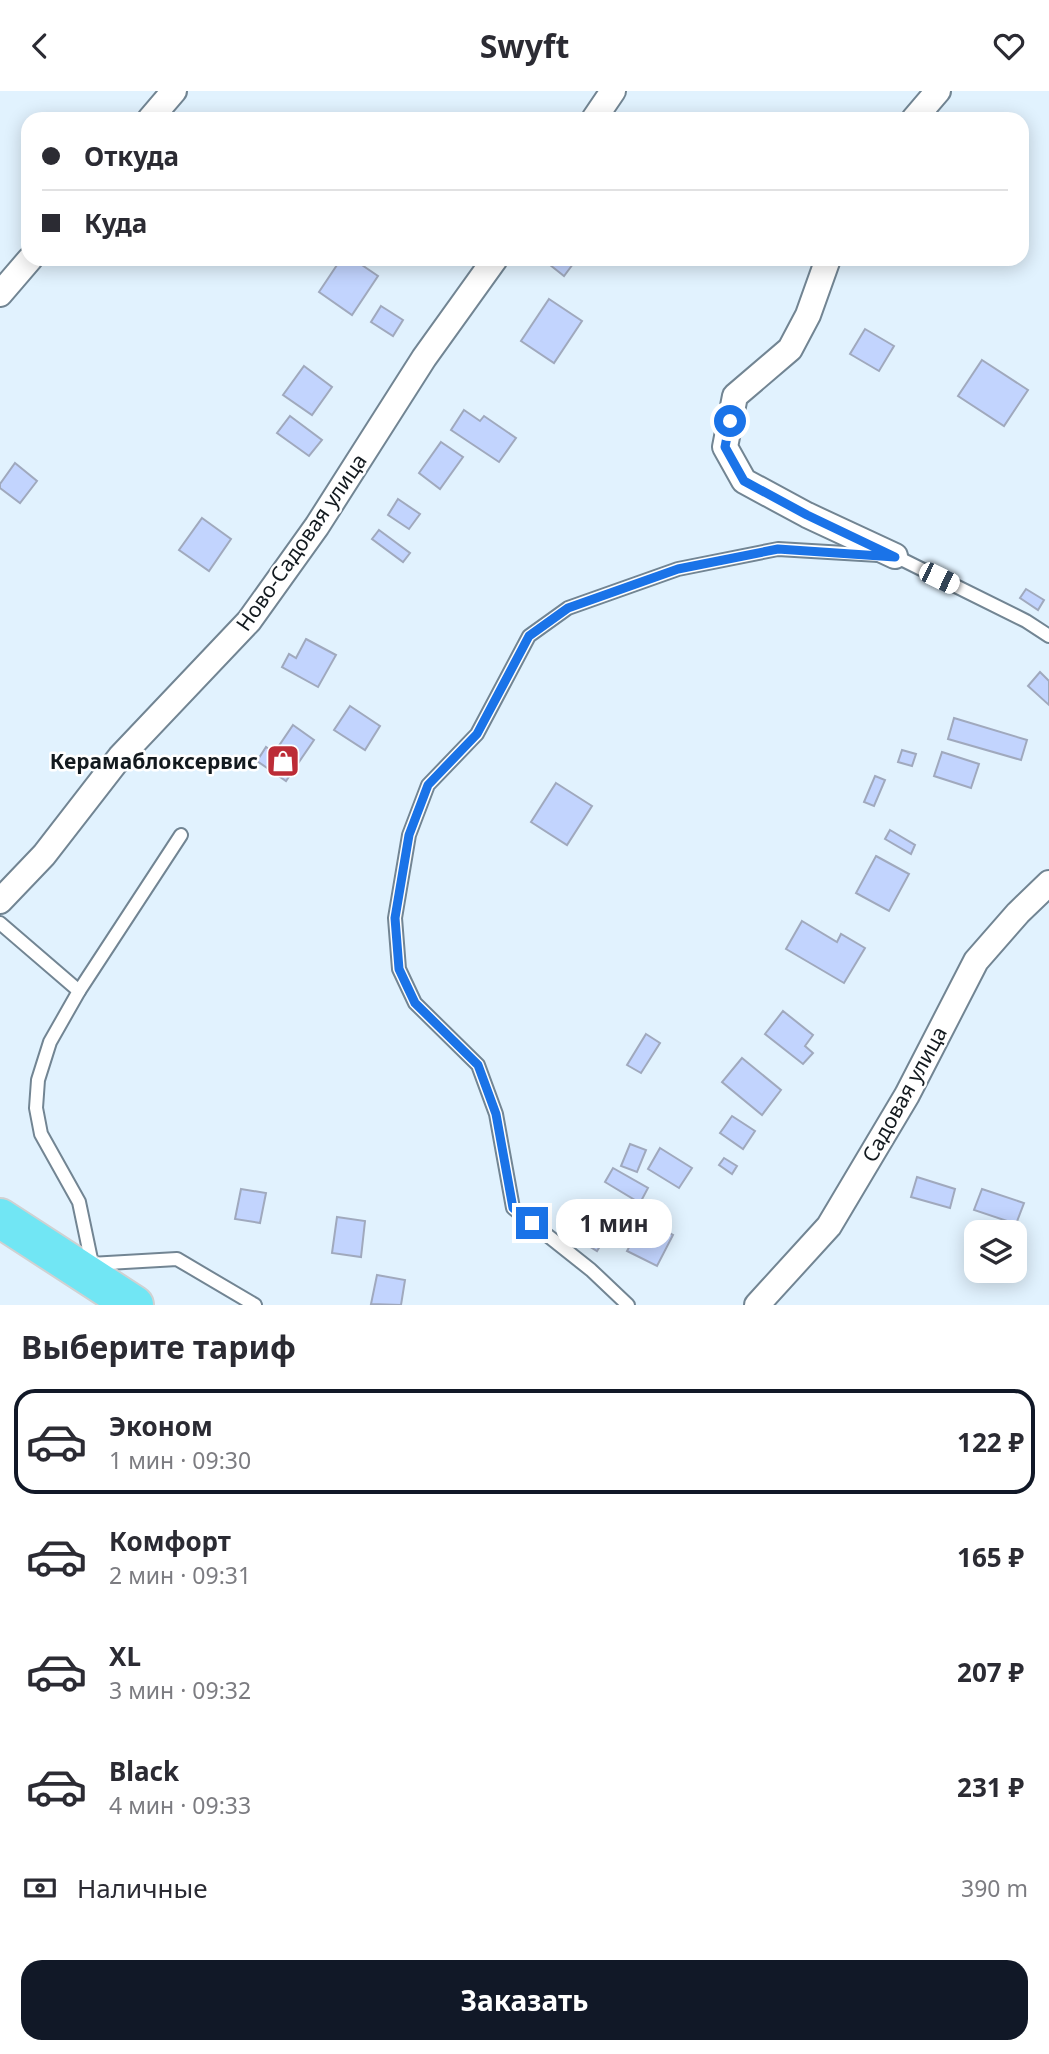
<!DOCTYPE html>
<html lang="ru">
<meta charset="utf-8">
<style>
body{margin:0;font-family:"Noto Sans",sans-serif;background:#f7f7f7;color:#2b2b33;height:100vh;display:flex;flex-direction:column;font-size:26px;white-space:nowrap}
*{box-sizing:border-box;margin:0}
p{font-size:23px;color:#7c7c81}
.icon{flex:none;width:38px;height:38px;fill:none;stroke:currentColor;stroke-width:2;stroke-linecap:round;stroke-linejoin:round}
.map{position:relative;height:1214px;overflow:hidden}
.drawer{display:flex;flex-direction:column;background:#fff;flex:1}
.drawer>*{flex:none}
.banner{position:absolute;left:21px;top:21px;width:1008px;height:154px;border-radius:21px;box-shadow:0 4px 18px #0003;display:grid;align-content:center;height:154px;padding:0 21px;background:#fff}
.controls{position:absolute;left:964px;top:1129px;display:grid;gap:14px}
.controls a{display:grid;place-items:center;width:63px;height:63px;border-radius:14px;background:#fff;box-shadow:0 4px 18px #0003;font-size:35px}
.end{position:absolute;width:32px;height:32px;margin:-16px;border:9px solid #1a73e8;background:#fff;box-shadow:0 0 0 4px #fff}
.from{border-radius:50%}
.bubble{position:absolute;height:49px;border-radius:21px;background:#fff;box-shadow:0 4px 18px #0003;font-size:23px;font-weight:700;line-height:49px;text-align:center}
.car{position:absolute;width:21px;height:42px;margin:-21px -10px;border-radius:9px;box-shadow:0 0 5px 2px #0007;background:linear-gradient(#fff 24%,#345 0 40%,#fff 0 76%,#345 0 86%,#fff 0)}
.banner b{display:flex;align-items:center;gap:24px;height:66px;font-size:26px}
.banner b+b{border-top:2px solid #e1e1e2}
.banner i{width:18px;height:18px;background:#2b2b33}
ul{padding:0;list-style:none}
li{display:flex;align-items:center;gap:21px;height:105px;margin:0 14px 10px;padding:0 7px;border:4px solid transparent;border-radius:21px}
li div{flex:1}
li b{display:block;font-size:26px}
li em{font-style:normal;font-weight:700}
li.selected{border-color:#111827}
li>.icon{width:63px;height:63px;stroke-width:1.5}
h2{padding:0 21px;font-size:32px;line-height:84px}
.pay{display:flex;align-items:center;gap:18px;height:77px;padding:0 21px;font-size:26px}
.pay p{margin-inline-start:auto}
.button{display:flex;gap:14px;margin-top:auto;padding:14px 21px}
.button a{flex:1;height:80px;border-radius:21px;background:#111827;color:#fff;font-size:28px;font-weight:700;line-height:80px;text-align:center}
header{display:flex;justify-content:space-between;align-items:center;height:91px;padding:0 21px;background:#fff;font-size:32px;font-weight:700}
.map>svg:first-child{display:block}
.building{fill:#c2d4fe;stroke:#a0a9bd;stroke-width:2}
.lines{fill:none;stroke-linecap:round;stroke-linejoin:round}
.lane-casing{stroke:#728593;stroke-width:16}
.street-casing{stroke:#728593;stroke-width:28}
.primary-casing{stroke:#d0d1d2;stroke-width:42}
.lane{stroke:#fff;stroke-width:12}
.street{stroke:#fff;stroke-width:24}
.primary{stroke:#71e6f4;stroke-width:38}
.route{stroke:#1a73e8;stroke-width:9}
.labels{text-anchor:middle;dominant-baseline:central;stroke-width:5;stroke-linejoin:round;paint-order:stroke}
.street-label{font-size:21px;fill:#131a1f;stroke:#fff}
.poi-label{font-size:21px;font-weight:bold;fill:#131a1f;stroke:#fff;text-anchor:end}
</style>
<header><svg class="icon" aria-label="back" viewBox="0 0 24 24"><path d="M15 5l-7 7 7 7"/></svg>Swyft<svg class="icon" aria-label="heart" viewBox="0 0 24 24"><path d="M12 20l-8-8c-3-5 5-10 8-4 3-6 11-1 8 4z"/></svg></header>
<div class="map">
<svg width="1049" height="1214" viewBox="0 0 1049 1214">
<rect width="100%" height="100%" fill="#e1f2fe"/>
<!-- building -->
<g class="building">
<polygon points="341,168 353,168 378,185 352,224 319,201"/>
<polygon points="547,168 567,168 573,173 564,185 545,170"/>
<polygon points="549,208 582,230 554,272 521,250"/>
<polygon points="381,215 403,229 393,245 371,231"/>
<polygon points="865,238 894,255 879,280 850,263"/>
<polygon points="982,269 1028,299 1004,335 958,305"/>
<polygon points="304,275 332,296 312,324 283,304"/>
<polygon points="464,319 480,330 484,325 516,347 499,371 451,339"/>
<polygon points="290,325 322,349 309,365 277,342"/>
<polygon points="441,351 463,366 440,398 419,382"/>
<polygon points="15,372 37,390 20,412 0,397 0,393"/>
<polygon points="398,408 420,423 409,438 388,424"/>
<polygon points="202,427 231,448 209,480 179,459"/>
<polygon points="379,439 410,462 403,471 372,448"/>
<polygon points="1026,498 1044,509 1038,519 1020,507"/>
<polygon points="306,548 336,564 318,596 282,576 289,563 296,567"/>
<polygon points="1040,581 1049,590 1049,614 1028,595"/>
<polygon points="350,615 380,635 365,659 334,639"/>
<polygon points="954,627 1027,649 1021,669 948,648"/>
<polygon points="293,634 314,649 286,690 257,670 266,656 274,662"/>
<polygon points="902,659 916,663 912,675 898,671"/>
<polygon points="942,661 979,673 971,697 934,685"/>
<polygon points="875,685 885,689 874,715 864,711"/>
<polygon points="556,692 592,715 567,754 531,731"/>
<polygon points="890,739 915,754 911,763 885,748"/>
<polygon points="876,765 909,783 889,820 856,802"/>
<polygon points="802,830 837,851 841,843 865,857 844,892 786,858"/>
<polygon points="783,920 813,944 805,955 813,962 803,973 765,943"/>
<polygon points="646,943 660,952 641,982 627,974"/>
<polygon points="742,967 781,999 762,1024 722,991"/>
<polygon points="732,1025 755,1040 743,1058 720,1042"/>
<polygon points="630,1053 646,1059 637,1081 621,1075"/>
<polygon points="660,1057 692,1077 679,1097 648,1078"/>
<polygon points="724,1067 737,1075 732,1083 719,1074"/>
<polygon points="613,1077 648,1097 640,1112 605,1091"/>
<polygon points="917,1086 955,1098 950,1117 911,1106"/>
<polygon points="241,1098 266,1102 260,1132 235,1128"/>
<polygon points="982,1098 1024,1112 1016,1133 974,1119"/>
<polygon points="337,1126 365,1130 361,1166 332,1162"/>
<polygon points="577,1129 605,1147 597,1160 568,1142"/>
<polygon points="644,1129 673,1144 657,1175 627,1160"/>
<polygon points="377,1184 405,1189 401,1214 371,1213"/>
</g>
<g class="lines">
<defs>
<g id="lane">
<polyline points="0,832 79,900"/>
<polyline points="90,1173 177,1168 255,1214"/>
<polyline points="92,1173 79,1111 41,1043 36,1017 38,989 50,951 79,900 181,744"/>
<polyline points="628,1214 591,1179 513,1117 496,1023 478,974 415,912 399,878 395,827 409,744 428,694 477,643 529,545 568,517 678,478 778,458 895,465 1026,530 1049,545"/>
</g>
<g id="street">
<polyline points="150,28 174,0"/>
<polyline points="594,28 613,0"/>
<polyline points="914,28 938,0"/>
<polyline points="828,168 808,224 790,258 735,305 725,356 744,390 807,424 895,465"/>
<polyline points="0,203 30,168"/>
<polyline points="0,810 44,764 120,666 249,530 317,435 424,267 495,168"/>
<polyline points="757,1214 829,1135 907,1004 976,870 1018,822 1049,792"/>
</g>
<polyline id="primary" points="0,1127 134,1214"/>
</defs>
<!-- lane casing -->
<use href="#lane" class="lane-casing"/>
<!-- street casing -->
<use href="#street" class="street-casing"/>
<!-- primary casing -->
<use href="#primary" class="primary-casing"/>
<!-- lane -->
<use href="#lane" class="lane"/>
<!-- street -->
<use href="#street" class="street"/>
<!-- primary -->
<use href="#primary" class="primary"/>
</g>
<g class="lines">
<!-- route -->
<polyline class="route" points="532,1132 513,1117 496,1023 478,974 415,912 399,878 395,827 409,744 428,694 477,643 529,545 568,517 678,478 778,458 895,466 807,424 744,390 725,356 730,330"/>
</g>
<!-- icons -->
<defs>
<symbol id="shop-square" viewBox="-11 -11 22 22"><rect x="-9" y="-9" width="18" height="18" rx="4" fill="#bc2c37" stroke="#fff"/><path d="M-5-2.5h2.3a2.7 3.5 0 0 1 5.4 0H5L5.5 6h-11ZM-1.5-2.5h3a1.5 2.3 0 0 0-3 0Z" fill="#fff"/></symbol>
</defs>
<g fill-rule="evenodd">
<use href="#shop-square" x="264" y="651" width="38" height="38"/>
</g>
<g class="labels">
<!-- street labels -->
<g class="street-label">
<text transform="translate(301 451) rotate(-55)">Ново-Садовая улица</text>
<text transform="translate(904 1003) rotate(-61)">Садовая улица</text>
</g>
<!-- poi labels -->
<g class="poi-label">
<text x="258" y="670">Керамаблоксервис</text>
</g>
</g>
</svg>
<div class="controls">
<a><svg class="icon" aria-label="layers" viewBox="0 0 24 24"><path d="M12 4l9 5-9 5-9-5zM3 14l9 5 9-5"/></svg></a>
</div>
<i class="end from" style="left:730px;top:330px"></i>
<i class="end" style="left:532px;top:1132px"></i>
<div class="bubble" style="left:556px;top:1108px;width:116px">1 мин</div>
<i class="car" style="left:939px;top:487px;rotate:116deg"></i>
<div class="banner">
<b><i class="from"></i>Откуда</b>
<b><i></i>Куда</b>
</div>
</div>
<section class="drawer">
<h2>Выберите тариф</h2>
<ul>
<li class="selected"><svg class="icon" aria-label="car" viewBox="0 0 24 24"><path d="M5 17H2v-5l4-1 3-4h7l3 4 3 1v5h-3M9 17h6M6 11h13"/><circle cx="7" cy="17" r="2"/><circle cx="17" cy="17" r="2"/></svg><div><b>Эконом</b><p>1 мин · 09:30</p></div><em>122 ₽</em></li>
<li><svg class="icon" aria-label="car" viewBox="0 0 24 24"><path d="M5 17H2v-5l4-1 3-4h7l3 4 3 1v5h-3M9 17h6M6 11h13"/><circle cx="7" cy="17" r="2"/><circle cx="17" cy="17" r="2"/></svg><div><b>Комфорт</b><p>2 мин · 09:31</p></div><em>165 ₽</em></li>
<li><svg class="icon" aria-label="car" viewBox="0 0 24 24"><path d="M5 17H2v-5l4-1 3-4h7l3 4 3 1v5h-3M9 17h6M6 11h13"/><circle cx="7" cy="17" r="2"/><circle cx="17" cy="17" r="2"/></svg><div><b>XL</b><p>3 мин · 09:32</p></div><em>207 ₽</em></li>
<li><svg class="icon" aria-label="car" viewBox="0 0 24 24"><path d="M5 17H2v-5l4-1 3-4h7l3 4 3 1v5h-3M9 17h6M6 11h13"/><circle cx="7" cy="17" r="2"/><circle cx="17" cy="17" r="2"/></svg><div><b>Black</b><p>4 мин · 09:33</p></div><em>231 ₽</em></li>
</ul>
<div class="pay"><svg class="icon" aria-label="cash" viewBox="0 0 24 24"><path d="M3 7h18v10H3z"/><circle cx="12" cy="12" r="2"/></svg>Наличные<p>390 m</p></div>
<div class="button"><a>Заказать</a></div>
</section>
